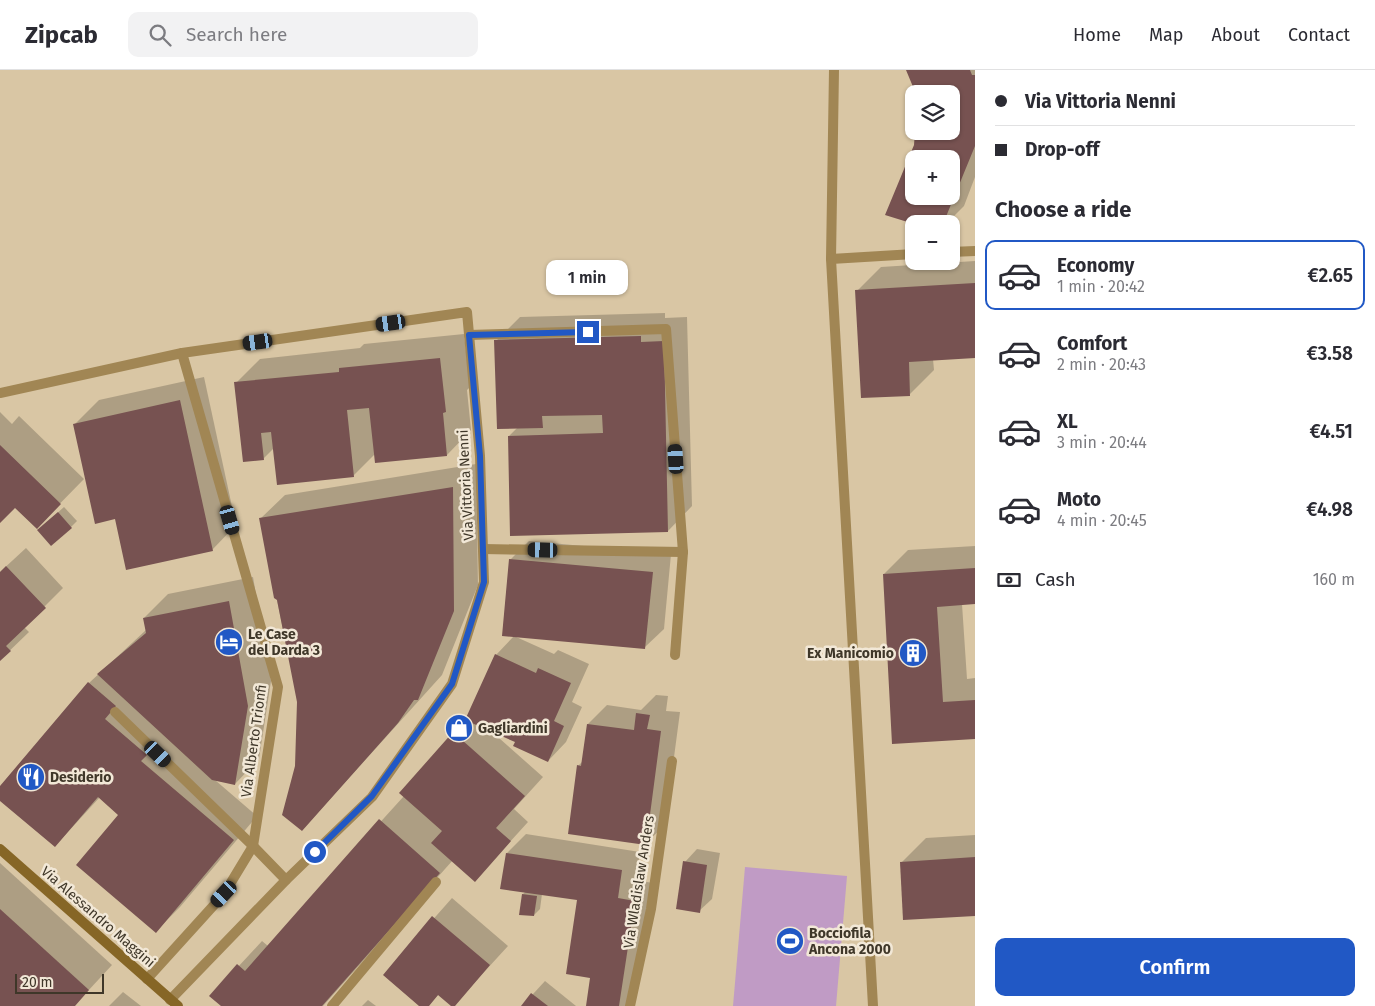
<!DOCTYPE html>
<meta charset="utf-8">
<style>
body{margin:0;font-family:"Fira Sans",sans-serif;background:#f2f2f3;color:#2b2b33;height:100vh;display:flex;flex-direction:column;font-size:19px;white-space:nowrap}
*{box-sizing:border-box;margin:0}
p{font-size:16px;color:#7c7c81}
.icon{flex:none;width:28px;height:28px;fill:none;stroke:currentColor;stroke-width:2;stroke-linecap:round;stroke-linejoin:round}
.map{position:relative;flex:1;overflow:hidden}
.panel{display:flex;flex-direction:column;background:#fff;width:400px}
.panel>*{flex:none}
.banner{display:grid;align-content:center;height:110px;padding:0 20px;background:#fff}
.buttons{position:absolute;left:905px;top:15px;display:grid;gap:10px}
.buttons a{display:grid;place-items:center;width:55px;height:55px;border-radius:10px;background:#fff;box-shadow:0 1px 4px #0004;font-size:25px}
.scale{position:absolute;left:15px;bottom:12px;width:89px;box-sizing:border-box;padding-left:5px;border:2px solid #3f3729;border-top:0;font-size:14px;line-height:18px;white-space:nowrap;color:#3f3729;-webkit-text-stroke:4px #f2e8d7;paint-order:stroke}
.end{position:absolute;width:22px;height:22px;margin:-11px;border:6px solid #2158c5;background:#fff;box-shadow:0 0 0 2px #fff}
.from{border-radius:50%}
.bubble{position:absolute;height:35px;border-radius:10px;background:#fff;box-shadow:0 1px 4px #0004;font-size:16px;font-weight:600;line-height:35px;text-align:center}
.car{position:absolute;width:15px;height:30px;margin:-15px -8px;border-radius:6px;box-shadow:0 0 4px 1px #0007;background:linear-gradient(#222 24%,#8ab4d8 0 40%,#222 0 76%,#8ab4d8 0 86%,#222 0)}
.banner b{display:flex;align-items:center;gap:18px;height:48px;font-size:19px}
.banner b+b{border-top:1px solid #e1e1e2}
.banner i{width:12px;height:12px;background:#2b2b33}
ul{padding:0;list-style:none}
li{display:flex;align-items:center;gap:15px;height:70px;margin:0 10px 8px;padding:0 10px;border:2px solid transparent;border-radius:10px}
li div{flex:1}
li b{display:block;font-size:19px}
li em{font-style:normal;font-weight:600}
li.current{border-color:#2158c5}
li>.icon{width:45px;height:45px;stroke-width:1.5}
h2{padding:0 20px;font-size:22px;line-height:60px}
.pay{display:flex;align-items:center;gap:12px;height:55px;padding:0 20px;font-size:19px}
.pay p{margin-inline-start:auto}
.action{display:flex;gap:10px;margin-top:auto;padding:10px 20px}
.action a{flex:1;height:58px;border-radius:10px;background:#2158c5;color:#fff;font-size:20px;font-weight:600;line-height:58px;text-align:center}
header{display:flex;align-items:center;gap:30px;box-sizing:border-box;height:70px;padding:0 25px;background:#fff;border-bottom:1px solid #e1e1e2}
header strong{font-size:24px}
nav{display:flex;gap:28px;margin-inline-start:auto;font-size:18px}
.search{width:350px;height:45px;background:#f2f2f3;display:flex;align-items:center;gap:12px;box-sizing:border-box;padding:0 18px;border-radius:10px;color:#7c7c81;font-size:19px}
main{display:flex;flex:1;min-height:0}
.map>svg:first-child{display:block}
.green{fill:#c09bc5}
.shadow{fill:#0003;fill-rule:evenodd}
.building{fill:#775251;fill-rule:evenodd}
.lines{fill:none;stroke-linecap:round;stroke-linejoin:round}
.service{stroke:#a18654;stroke-width:10}
.minor{stroke:#a18654;stroke-width:10}
.secondary{stroke:#866626;stroke-width:10}
.route{stroke:#2158c5;stroke-width:6}
.labels{text-anchor:middle;dominant-baseline:central;stroke-width:5;stroke-linejoin:round;paint-order:stroke}
.street-label{font-size:14px;fill:#3f3729;stroke:#f2e8d7}
.poi-label{font-size:14px;font-weight:bold;fill:#3f3729;stroke:#f2e8d7;text-anchor:start}
</style>
<header>
<strong>Zipcab</strong>
<div class="search"><svg class="icon" aria-label="search" viewBox="0 0 24 24"><circle cx="10" cy="10" r="6"/><path d="M15 15l6 6"/></svg>Search here</div>
<nav><a>Home</a><a>Map</a><a>About</a><a>Contact</a></nav>
</header>
<main>
<div class="map">
<svg width="975" height="936" viewBox="0 0 975 936">
<rect width="100%" height="100%" fill="#d9c6a4"/>
<!-- green -->
<polygon class="green" points="745,797 847,806 836,936 733,936"/>
<!-- shadow -->
<g class="shadow">
<path d="M 907,0 L 975,0 L 975,107 L 964,136 L 946,154 L 918,154 L 887,144 L 915,76 L 951,61 L 951,24 ZM 914,89 L 951,89 L 951,126 L 914,126 Z"/>
<polygon points="975,191 975,286 933,289 934,300 910,324 857,221 881,197"/>
<polygon points="665,243 665,248 687,247 692,436 668,461 509,366 518,357 496,271 520,247"/>
<polygon points="464,264 470,317 467,320 471,360 447,385 375,384 353,406 274,378 263,389 236,313 260,289 360,278 364,274"/>
<polygon points="204,307 236,455 212,480 116,448 75,354 99,330"/>
<polygon points="0,342 12,354 19,346 84,409 37,457 15,436 0,450"/>
<polygon points="476,394 478,515 442,605 302,760 296,696 298,631 260,449 285,425"/>
<polygon points="64,437 77,451 71,457 45,454"/>
<polygon points="529,471 671,484 664,559 645,577 510,490"/>
<polygon points="975,476 975,533 962,534 967,609 975,608 975,668 893,672 884,504 908,480"/>
<polygon points="26,478 63,518 24,557 29,562 0,590 0,502"/>
<polygon points="253,507 271,611 259,689 235,714 215,710 257,746 180,837 156,861 120,745 100,727 55,776 0,729 0,718 89,613 146,560 144,548 168,524"/>
<polygon points="514,566 554,584 558,580 589,594 572,632 582,637 566,672 548,691 516,671 490,660 543,707 514,739 528,752 475,810 453,790 323,936 223,936 211,926 262,871 268,876 404,726 454,663 466,650 496,585"/>
<polygon points="656,625 668,626 666,641 680,642 665,755 646,773 578,696 583,691 588,654 607,635 641,640"/>
<polygon points="526,764 640,782 636,810 653,813 628,936 588,936 592,907 578,829 542,824 540,839 534,845 523,824 526,821 507,783"/>
<polygon points="975,765 975,845 902,792 926,768"/>
<polygon points="697,779 720,783 712,829 699,841 685,792"/>
<polygon points="0,793 112,895 74,936 0,936"/>
<polygon points="452,828 508,876 453,936 439,924 428,936 421,936 384,905"/>
<polygon points="545,911 576,936 522,936"/>
<polygon points="123,922 141,936 109,936"/>
<polygon points="368,930 376,936 362,936"/>
</g>
<!-- building -->
<g class="building">
<path d="M 906,0 L 970,0 L 972,5 L 975,5 L 975,76 L 943,154 L 914,154 L 885,145 L 914,75 L 915,61 L 951,61 L 951,24 L 916,24 ZM 914,89 L 951,89 L 951,126 L 914,126 Z"/>
<polygon points="975,213 975,288 909,292 910,326 861,328 855,220"/>
<polygon points="641,266 641,272 664,271 668,462 510,466 508,366 603,363 602,345 542,346 543,358 497,359 494,270"/>
<polygon points="440,288 446,342 443,343 447,386 375,393 369,338 347,340 354,407 277,415 271,362 261,363 264,390 243,392 234,312 339,302 339,298"/>
<polygon points="180,330 213,481 126,500 115,449 95,454 73,354"/>
<polygon points="0,375 61,434 37,459 15,438 0,453"/>
<polygon points="453,417 454,541 418,630 414,630 398,653 302,761 282,745 295,696 297,632 277,530 274,528 259,448"/>
<polygon points="58,442 72,458 51,476 37,460"/>
<polygon points="509,489 653,502 645,579 502,566"/>
<polygon points="6,496 46,538 6,576 11,581 0,591 0,502"/>
<polygon points="975,498 975,534 937,537 943,632 975,630 975,669 892,674 883,504"/>
<polygon points="229,531 248,636 235,715 212,710 97,604 146,563 143,548"/>
<polygon points="495,584 536,603 538,598 571,613 554,651 564,656 548,692 513,676 515,672 465,650"/>
<polygon points="88,612 116,636 105,649 147,685 141,691 234,770 156,863 76,795 118,745 98,727 55,777 0,731 0,716"/>
<polygon points="636,643 650,645 647,659 661,661 646,775 568,764 577,695 581,696 587,654 634,660"/>
<polygon points="453,662 525,726 496,758 511,771 475,812 431,773 442,761 399,723"/>
<polygon points="379,749 440,803 322,936 221,936 209,926 237,894 245,901"/>
<polygon points="506,783 622,800 618,828 635,831 619,936 586,936 590,908 566,904 577,830 500,819"/>
<polygon points="975,787 975,846 903,850 900,792"/>
<polygon points="683,791 707,795 700,843 676,839"/>
<polygon points="522,824 537,826 534,846 519,845"/>
<polygon points="0,839 89,920 75,936 0,936"/>
<polygon points="432,846 490,895 455,936 451,936 438,925 429,936 419,936 383,905"/>
<polygon points="531,923 548,936 521,936"/>
</g>
<g class="lines">
<!-- service -->
<g class="service">
<polyline points="951,182 975,181"/>
<polyline points="831,189 834,0"/>
<polyline points="469,265 666,259 683,482 483,479"/>
<polyline points="0,323 182,283"/>
<polyline points="675,585 683,482"/>
<polyline points="115,642 253,776"/>
<polyline points="332,936 436,812"/>
<polyline points="873,936 831,189 914,184"/>
</g>
<!-- minor -->
<g class="minor">
<polyline points="147,909 224,824 253,776 286,810"/>
<polyline points="170,930 286,810 372,727 452,614 484,512 480,386 467,242 182,283 278,617 253,776"/>
<polyline points="630,936 651,839 672,691"/>
</g>
<!-- secondary -->
<polyline class="secondary" points="0,779 178,936"/>
</g>
<g class="lines">
<!-- route -->
<polyline class="route" points="315,782 372,726 452,614 484,512 480,386 469,265 588,262"/>
</g>
<!-- icons -->
<defs>
<symbol id="hotel-disc" viewBox="-11 -11 22 22"><circle r="9.5" fill="#2158c5" stroke="#f2e8d7"/><path d="M-6-4.5h1.5V1H6V5H4.5V3h-9V5H-6ZM-4 0a1.8 1.8 0 1 1 3.6 0ZM.5 0V-2.5h3Q6-2.5 6 0Z" fill="#fff"/></symbol>
<symbol id="building-disc" viewBox="-11 -11 22 22"><circle r="9.5" fill="#2158c5" stroke="#f2e8d7"/><path d="M-4-6H4V6H1V3H-1V6H-4ZM-2.5-4.3h1.7v1.8h-1.7ZM.8-4.3h1.7v1.8H.8ZM-2.5-1h1.7V.8h-1.7ZM.8-1h1.7V.8H.8Z" fill="#fff"/></symbol>
<symbol id="shop-disc" viewBox="-11 -11 22 22"><circle r="9.5" fill="#2158c5" stroke="#f2e8d7"/><path d="M-5-2.5h2.3a2.7 3.5 0 0 1 5.4 0H5L5.5 6h-11ZM-1.5-2.5h3a1.5 2.3 0 0 0-3 0Z" fill="#fff"/></symbol>
<symbol id="restaurant-disc" viewBox="-11 -11 22 22"><circle r="9.5" fill="#2158c5" stroke="#f2e8d7"/><path d="M-5-6h1v4h1v-4h1v4h1v-4h1v5L-1.5 .5V6h-2V.5L-5-1ZM5-6V6H3V1.5H1.5Q1.5-4 5-6Z" fill="#fff"/></symbol>
<symbol id="stadium-disc" viewBox="-11 -11 22 22"><circle r="9.5" fill="#2158c5" stroke="#f2e8d7"/><path d="M0-5a6.5 5 0 1 0 0 10a6.5 5 0 1 0 0-10ZM-3.5-1.8h7v3.6h-7Z" fill="#fff"/></symbol>
</defs>
<g fill-rule="evenodd">
<use href="#hotel-disc" x="213" y="556" width="32" height="32"/>
<use href="#building-disc" x="897" y="567" width="32" height="32"/>
<use href="#shop-disc" x="443" y="642" width="32" height="32"/>
<use href="#restaurant-disc" x="15" y="691" width="32" height="32"/>
<use href="#stadium-disc" x="774" y="855" width="32" height="32"/>
</g>
<g class="labels">
<!-- street labels -->
<g class="street-label">
<text transform="translate(466 415) rotate(-93)">Via Vittoria Nenni</text>
<text transform="translate(254 671) rotate(-82)">Via Alberto Trionfi</text>
<text transform="translate(639 812) rotate(-81)">Via Wladislaw Anders</text>
<text transform="translate(98 847) rotate(41)">Via Alessandro Maggini</text>
</g>
<!-- poi labels -->
<g class="poi-label">
<text x="248" y="564">Le Case<tspan x="248" dy="16">del Darda 3</tspan></text>
<text x="894" y="583" text-anchor="end">Ex Manicomio</text>
<text x="478" y="658">Gagliardini</text>
<text x="50" y="707">Desiderio</text>
<text x="809" y="863">Bocciofila<tspan x="809" dy="16">Ancona 2000</tspan></text>
</g>
</g>
</svg>
<div class="buttons">
<a><svg class="icon" aria-label="layers" viewBox="0 0 24 24"><path d="M12 4l9 5-9 5-9-5zM3 14l9 5 9-5"/></svg></a>
<a>+</a>
<a>−</a>
</div>
<div class="scale">20 m</div>
<i class="end from" style="left:315px;top:782px"></i>
<i class="end" style="left:588px;top:262px"></i>
<div class="bubble" style="left:546px;top:190px;width:82px">1 min</div>
<i class="car" style="left:391px;top:253px;rotate:262deg"></i>
<i class="car" style="left:258px;top:272px;rotate:262deg"></i>
<i class="car" style="left:676px;top:389px;rotate:356deg"></i>
<i class="car" style="left:230px;top:450px;rotate:164deg"></i>
<i class="car" style="left:543px;top:480px;rotate:271deg"></i>
<i class="car" style="left:158px;top:684px;rotate:134deg"></i>
<i class="car" style="left:224px;top:824px;rotate:223deg"></i>
</div>
<section class="panel">
<div class="banner">
<b><i class="from"></i>Via Vittoria Nenni</b>
<b><i></i>Drop-off</b>
</div>
<h2>Choose a ride</h2>
<ul>
<li class="current"><svg class="icon" aria-label="car" viewBox="0 0 24 24"><path d="M5 17H2v-5l4-1 3-4h7l3 4 3 1v5h-3M9 17h6M6 11h13"/><circle cx="7" cy="17" r="2"/><circle cx="17" cy="17" r="2"/></svg><div><b>Economy</b><p>1 min · 20:42</p></div><em>€2.65</em></li>
<li><svg class="icon" aria-label="car" viewBox="0 0 24 24"><path d="M5 17H2v-5l4-1 3-4h7l3 4 3 1v5h-3M9 17h6M6 11h13"/><circle cx="7" cy="17" r="2"/><circle cx="17" cy="17" r="2"/></svg><div><b>Comfort</b><p>2 min · 20:43</p></div><em>€3.58</em></li>
<li><svg class="icon" aria-label="car" viewBox="0 0 24 24"><path d="M5 17H2v-5l4-1 3-4h7l3 4 3 1v5h-3M9 17h6M6 11h13"/><circle cx="7" cy="17" r="2"/><circle cx="17" cy="17" r="2"/></svg><div><b>XL</b><p>3 min · 20:44</p></div><em>€4.51</em></li>
<li><svg class="icon" aria-label="car" viewBox="0 0 24 24"><path d="M5 17H2v-5l4-1 3-4h7l3 4 3 1v5h-3M9 17h6M6 11h13"/><circle cx="7" cy="17" r="2"/><circle cx="17" cy="17" r="2"/></svg><div><b>Moto</b><p>4 min · 20:45</p></div><em>€4.98</em></li>
</ul>
<div class="pay"><svg class="icon" aria-label="cash" viewBox="0 0 24 24"><path d="M3 7h18v10H3z"/><circle cx="12" cy="12" r="2"/></svg>Cash<p>160 m</p></div>
<div class="action"><a>Confirm</a></div>
</section>
</main>
